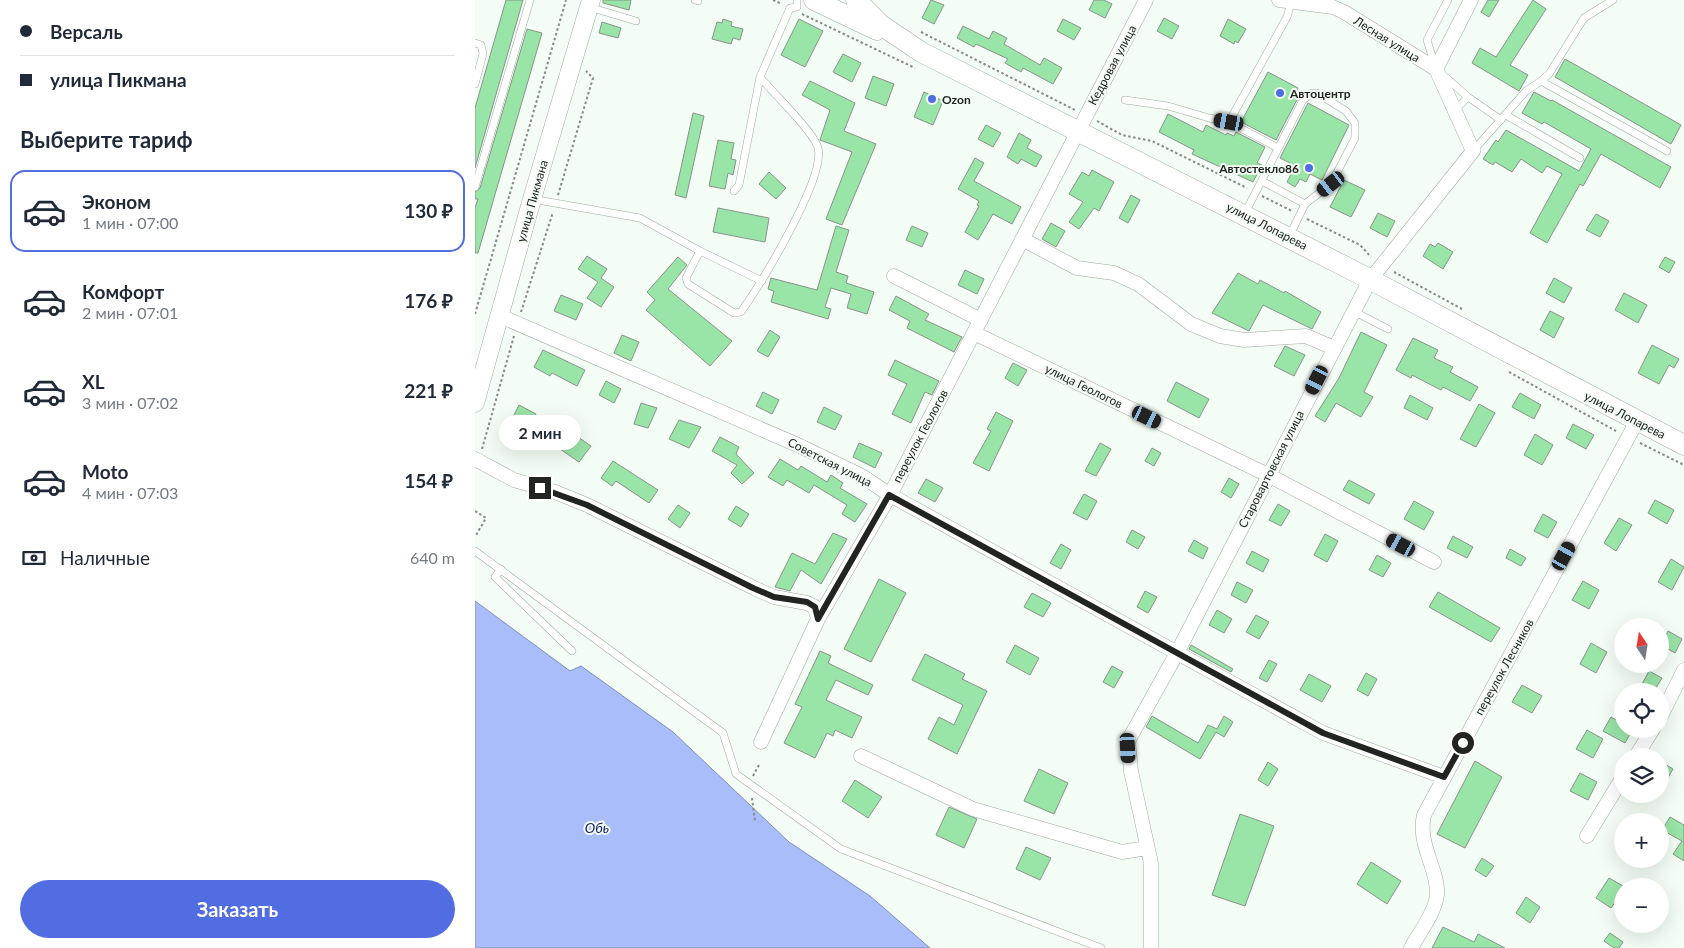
<!DOCTYPE html>
<html lang="ru">
<head>
<meta charset="utf-8">
<style>
	body { margin:0; font-family:Lato,sans-serif; background:#f2f2f3; color:#1f2937; height:100vh; display:flex; flex-direction:column; font-size:19px; white-space:nowrap }
	* { box-sizing:border-box; margin:0 }
	p { font-size:16px; color:#747a83 }
	.icon { flex:none; width:28px; height:28px; fill:none; stroke:currentColor; stroke-width:2; stroke-linecap:round; stroke-linejoin:round }
	.map { position:relative; flex:1; overflow:hidden }
	.side { display:flex; flex-direction:column; background:#fff; width:475px }
	.side>* { flex:none }
	.banner { display:grid; align-content:center; height:110px; padding:0 20px; background:#fff }
	.needle { width:32px; rotate:348deg }
	.fabs { position:absolute; left:1139px; top:618px; display:grid; gap:10px }
	.fabs a { display:grid; place-items:center; width:55px; height:55px; border-radius:50%; background:#fff; box-shadow:0 5px 20px #0002; font-size:25px }
	.end { position:absolute; width:22px; height:22px; margin:-11px; border:6px solid #212421; background:#fff; box-shadow:0 0 0 2px #fff }
	.from { border-radius:50% }
	.bubble { position:absolute; height:35px; border-radius:18px; background:#fff; box-shadow:0 5px 20px #0002; font-size:16px; font-weight:700; line-height:35px; text-align:center }
	.car { position:absolute; width:15px; height:30px; margin:-15px -8px; border-radius:6px; box-shadow:0 0 4px 1px #0007; background:linear-gradient(#222 24%,#8ab4d8 0 40%,#222 0 76%,#8ab4d8 0 86%,#222 0) }
	.banner b { display:flex; align-items:center; gap:18px; height:48px; font-size:19px }
	.banner b+b { border-top:1px solid #e0e1e3 }
	.banner i { width:12px; height:12px; background:#1f2937 }
	ul { padding:0; list-style:none }
	li { display:flex; align-items:center; gap:15px; height:82px; margin:0 10px 8px; padding:0 10px; border:2px solid transparent; border-radius:15px }
	li div { flex:1 }
	li b { display:block; font-size:19px }
	li em { font-style:normal; font-weight:700 }
	li.selected { border-color:#526ce1 }
	li>.icon { width:45px; height:45px; stroke-width:1.5 }
	h2 { padding:0 20px; font-size:22px; line-height:60px }
	.pay { display:flex; align-items:center; gap:12px; height:55px; padding:0 20px; font-size:19px }
	.pay p { margin-inline-start:auto }
	.primary-button { display:flex; gap:10px; margin-top:auto; padding:10px 20px }
	.primary-button a { flex:1; height:58px; border-radius:30px; background:#526ce1; color:#fff; font-size:20px; font-weight:700; line-height:58px; text-align:center }
	main { display:flex; flex:1; min-height:0 }
	.map>svg:first-child { display:block }
</style>
</head>
<body>
<main>
<section class="side">
<div class="banner">
<b><i class="from"></i>Версаль</b>
<b><i></i>улица Пикмана</b>
</div>
<h2>Выберите тариф</h2>
<ul>
<li class="selected"><svg class="icon" aria-label="car" viewBox="0 0 24 24"><path d="M5 17H2v-5l4-1 3-4h7l3 4 3 1v5h-3M9 17h6M6 11h13"/><circle cx="7" cy="17" r="2"/><circle cx="17" cy="17" r="2"/></svg><div><b>Эконом</b><p>1 мин · 07:00</p></div><em>130 ₽</em></li>
<li><svg class="icon" aria-label="car" viewBox="0 0 24 24"><path d="M5 17H2v-5l4-1 3-4h7l3 4 3 1v5h-3M9 17h6M6 11h13"/><circle cx="7" cy="17" r="2"/><circle cx="17" cy="17" r="2"/></svg><div><b>Комфорт</b><p>2 мин · 07:01</p></div><em>176 ₽</em></li>
<li><svg class="icon" aria-label="car" viewBox="0 0 24 24"><path d="M5 17H2v-5l4-1 3-4h7l3 4 3 1v5h-3M9 17h6M6 11h13"/><circle cx="7" cy="17" r="2"/><circle cx="17" cy="17" r="2"/></svg><div><b>XL</b><p>3 мин · 07:02</p></div><em>221 ₽</em></li>
<li><svg class="icon" aria-label="car" viewBox="0 0 24 24"><path d="M5 17H2v-5l4-1 3-4h7l3 4 3 1v5h-3M9 17h6M6 11h13"/><circle cx="7" cy="17" r="2"/><circle cx="17" cy="17" r="2"/></svg><div><b>Moto</b><p>4 мин · 07:03</p></div><em>154 ₽</em></li>
</ul>
<div class="pay"><svg class="icon" aria-label="cash" viewBox="0 0 24 24"><path d="M3 7h18v10H3z"/><circle cx="12" cy="12" r="2"/></svg>Наличные<p>640 m</p></div>
<div class="primary-button"><a>Заказать</a></div>
</section>
<div class="map">
<svg width="1209" height="948" viewBox="0 0 1209 948">
	<rect width="100%" height="100%" fill="#f4fdf5"/>
	<!-- water -->
	<path fill="#a9bdfb" stroke="#808fba" d="M0,601L95,671L106,666L198,732L314,842L395,896L455,948H0Z"/>
	<!-- building -->
	<path fill="#99e4a7" stroke="#8a938c" d="M31,0H48L0,168V108Z
		M128,0H156L154,10L128,3Z
		M456,0L469,5L459,24L447,18Z
		M619,0H629L637,4L630,18L614,10Z
		M1013,0H1024L1014,17L1006,12Z
		M1058,0L1071,9L1035,65L1053,75L1044,91L997,63L1005,48L1021,57Z
		M689,18L704,26L697,39L682,31Z
		M248,19L257,22L256,26L268,29L265,40L258,38L256,44L237,39L242,22L247,23Z
		M324,19L348,31L330,67L306,55Z
		M588,19L606,28L599,40L582,31Z
		M753,19L771,29L763,43L760,41L759,44L745,36Z
		M127,22L146,28L143,38L124,33Z
		M488,26L514,39L518,31L532,38L529,44L565,65L569,58L587,68L578,84L548,68L546,72L530,63L533,59L501,44L499,47L482,38Z
		M52,29L67,33L3,253H0V208L3,199H0V192L5,188Z
		M368,54L386,63L377,82L358,72Z
		M1090,59L1206,125L1196,144L1080,77Z
		M793,72L823,88L819,96L823,98L801,140L766,122Z
		M398,76L419,84L411,106L390,98Z
		M335,81L380,103L369,131L401,144L367,225L351,219L377,152L345,140L355,110L327,95Z
		M449,92L468,101L458,125L439,117Z
		M1059,92L1076,101L1077,100L1196,167L1185,188L1126,154L1108,186L1105,184L1072,243L1055,233L1087,174L1072,166L1067,173L1046,159L1037,172L1020,162L1018,165L1008,159L1021,140L1023,142L1031,130L1104,171L1116,149L1069,122L1067,124L1047,113Z
		M833,103L874,125L847,180L835,174L831,182L825,179L820,187L812,182L816,174L810,172L815,163L805,158Z
		M218,113L229,116L211,198L200,195Z
		M693,114L728,132L731,125L751,135L752,133L759,136L761,132L790,147L782,163L787,165L778,182L717,154L719,150L684,132Z
		M511,125L526,133L518,147L503,139Z
		M544,133L556,140L552,148L567,156L561,167L546,159L543,164L532,157Z
		M243,140L259,143L256,159L261,160L258,175L253,173L250,189L234,186Z
		M500,158L509,163L499,181L546,207L537,224L518,214L503,240L490,232L504,206L502,205L504,201L483,189Z
		M617,170L639,182L624,211L619,208L604,229L594,222L608,202L594,194L607,172L614,176Z
		M294,172L311,188L301,199L284,184Z
		M869,180L890,190L876,217L855,207Z
		M656,195L665,200L653,223L644,218Z
		M243,208L294,218L290,242L238,232Z
		M903,213L920,221L912,237L895,228Z
		M1121,214L1134,221L1125,237L1111,230Z
		M576,223L590,231L581,247L567,239Z
		M361,226L374,230L361,272L373,276L371,283L399,292L392,314L372,308L376,294L356,288L350,307L356,309L353,319L296,302L299,291L293,289L296,278L342,290Z
		M437,226L453,233L447,247L431,240Z
		M963,243L978,252L968,269L948,256L955,244L960,247Z
		M112,256L132,269L126,278L139,287L126,307L112,298L123,282L103,269Z
		M203,257L212,265L193,289L257,341L235,366L171,310L180,300L172,292Z
		M1190,257L1200,262L1194,273L1184,267Z
		M490,270L509,279L502,294L483,285Z
		M763,273L783,284L785,280L809,293L810,291L846,312L837,329L788,305L774,331L737,313Z
		M1079,278L1097,288L1089,303L1071,293Z
		M1149,293L1172,305L1163,323L1140,310Z
		M86,295L108,304L101,320L79,311Z
		M421,296L454,314L450,320L487,337L479,352L432,328L435,321L414,310Z
		M1075,311L1089,318L1079,338L1065,330Z
		M295,330L305,337L293,357L282,351Z
		M886,332L912,345L889,392L898,397L886,417L861,403L850,422L840,416L864,378Z
		M147,335L164,342L156,361L139,353Z
		M938,338L963,350L959,358L978,367L975,372L1003,387L995,401L968,387L966,390L937,375L936,378L921,370Z
		M1177,345L1204,359L1199,368L1194,365L1184,384L1163,373Z
		M810,346L830,355L819,376L799,366Z
		M68,350L110,370L102,386L77,373L75,376L59,367Z
		M420,360L464,381L457,395L450,392L436,423L417,414L432,384L413,375Z
		M538,363L552,370L543,386L530,378Z
		M131,381L146,389L139,403L124,395Z
		M701,382L734,399L724,418L692,401Z
		M288,392L304,400L297,414L281,406Z
		M1045,393L1066,405L1059,419L1037,407Z
		M935,395L958,408L952,420L929,408Z
		M166,403L182,408L173,428L159,424Z
		M1004,404L1020,413L1001,447L985,439Z
		M44,405L61,414L51,434L34,425Z
		M349,407L367,416L360,430L342,422Z
		M521,412L538,421L514,471L498,463L516,431L512,429Z
		M204,420L226,427L214,448L194,439Z
		M1098,424L1119,435L1111,449L1091,438Z
		M93,430L116,446L104,462L82,447Z
		M1060,434L1078,445L1067,465L1049,455Z
		M245,437L264,447L261,454L279,473L267,484L256,473L262,465L237,451Z
		M384,443L407,453L400,468L378,457Z
		M625,443L636,449L621,476L610,471Z
		M677,448L686,453L679,466L670,461Z
		M305,459L323,470L326,466L352,482L356,475L368,483L365,488L392,504L380,522L367,514L372,505L339,485L334,493L312,480L308,486L293,477Z
		M138,461L183,490L174,503L141,481L137,486L126,478Z
		M754,478L764,484L756,498L746,492Z
		M451,479L468,488L460,502L443,493Z
		M874,480L900,494L894,504L868,490Z
		M609,494L622,501L612,520L598,513Z
		M1180,500L1199,510L1192,524L1173,513Z
		M939,501L959,512L949,530L929,519Z
		M803,504L815,511L806,526L794,520Z
		M203,505L215,513L205,528L193,519Z
		M261,506L274,514L266,527L253,519Z
		M1068,514L1082,522L1073,538L1059,531Z
		M1144,518L1157,525L1141,551L1129,543Z
		M657,530L670,537L663,549L651,542Z
		M358,533L372,539L346,584L326,570L315,591L300,587L317,553L340,564Z
		M850,534L863,541L852,562L839,555Z
		M978,536L998,547L992,558L972,548Z
		M719,540L733,548L728,559L713,551Z
		M586,544L596,550L586,569L575,563Z
		M1035,549L1051,558L1046,566L1031,558Z
		M777,551L794,560L788,572L771,563Z
		M902,555L916,563L908,577L894,570Z
		M1196,559L1209,567L1197,590L1183,582Z
		M404,579L431,593L396,662L369,649Z
		M1108,581L1124,590L1114,609L1097,600Z
		M762,582L778,590L771,603L756,595Z
		M670,591L682,597L673,613L662,607Z
		M963,592L1025,628L1016,642L954,607Z
		M557,593L576,603L568,617L549,607Z
		M742,610L757,619L749,633L734,625Z
		M781,615L794,622L784,639L771,632Z
		M1193,631L1207,639L1200,653L1186,645Z
		M1116,643L1132,652L1121,673L1105,664Z
		M540,645L564,658L555,675L531,662Z
		M716,645L758,669L756,672L714,649Z
		M345,651L356,656L353,663L398,685L393,695L361,680L351,700L387,717L377,738L360,730L358,736L352,733L340,758L309,743L327,707L320,704Z
		M450,654L490,674L487,679L512,691L482,754L453,739L464,717L479,725L488,705L437,680Z
		M794,660L802,664L792,682L784,678Z
		M637,666L648,672L639,688L628,682Z
		M1174,671L1187,678L1179,691L1166,686Z
		M891,673L902,679L893,696L882,690Z
		M834,674L856,686L847,702L825,690Z
		M1047,685L1067,696L1057,713L1037,702Z
		M677,716L723,743L733,725L742,729L749,716L758,722L749,737L741,732L725,759L671,727Z
		M1136,717L1148,724V729H1158L1150,743L1128,731Z
		M1112,730L1128,739L1118,758L1101,749Z
		M1000,761L1027,777L990,848L962,834Z
		M1185,761L1198,769L1185,792Z
		M793,762L803,769L793,786L783,780Z
		M564,769L593,783L579,814L549,801Z
		M1105,773L1122,782L1113,800L1095,791Z
		M380,780L407,797L393,818L367,801Z
		M474,807L502,819L489,848L461,835Z
		M765,814L799,826L770,906L737,895Z
		M1195,817L1209,825V861L1198,854L1207,841L1187,830Z
		M551,847L576,858L565,880L541,869Z
		M1007,858L1019,866L1011,877L1000,870Z
		M896,862L926,881L912,904L882,884Z
		M1134,878L1148,886V891L1136,908L1121,898Z
		M1051,897L1065,907L1055,923L1041,913Z
		M968,927L999,942L1003,934L1030,948H957Z
		M1135,933L1148,942L1144,948H1139L1129,941Z"/>
	<g fill="none" stroke-linecap="round" stroke-linejoin="round">
		<!-- service casing -->
		<g stroke="#a0a9a1" stroke-width="8">
			<path id="service" d="M220,0L223,1
				M114,7L161,21
				M0,43L6,45L8,54L0,84
				M960,66L952,40L973,0
				M968,75L993,97
				M1066,81L1074,74L1109,18L1138,0
				M650,100L693,106L734,118L754,122L803,148
				M980,110L993,97L1026,120
				M1031,115L1105,158
				M754,122L812,17L816,3
				M998,151L1051,91L1066,81L1192,151
				M787,181L830,204
				M0,187L55,0
				M259,191L264,185L285,77L315,8L322,7V0
				M57,199L165,218L225,251L287,281
				M769,215L828,100L837,93H842L871,111L880,123V138L856,184L830,204L814,237
				M225,251L211,278L213,284L259,313L266,312C285,285 351,178 343,148C340,133 297,92 285,77
				M878,311L913,329
				M0,551L248,733L261,774L366,849L626,948
				M26,569L20,577L97,651"/>
		</g>
		<!-- minor casing -->
		<g stroke="#a0a9a1" stroke-width="15">
			<path id="minor" d="M804,0L858,7L869,12L961,69
				M961,69L996,0
				M547,239L602,268L639,273L663,284L716,324L745,336L769,340L831,336L859,348
				M419,276L506,320
				M25,316L325,446L387,476L415,495L848,733L969,777
				M499,333L793,475L959,562
				M0,459L39,480L80,492L112,505L279,588L299,597L332,603L340,607L343,619
				M1185,718L1209,670
				M286,742L343,619L415,495L671,0
				M386,756L498,809L647,852L672,848
				M1161,756L1178,729
				M1112,836L1148,777
				M676,948V863L656,771L653,741L702,653L895,280L998,151L961,69
				M936,948C944,933 960,913 962,895C964,870 942,845 949,815L1162,421"/>
		</g>
		<!-- tertiary casing -->
		<g stroke="#a0a9a1" stroke-width="19">
			<path id="tertiary" d="M0,403L57,199L116,0"/>
		</g>
		<!-- secondary casing -->
		<g stroke="#a0a9a1" stroke-width="21">
			<path id="secondary" d="M339,0L402,30
				M381,0L406,25L446,52L875,269L1209,445"/>
		</g>
		<!-- path -->
		<path stroke="#848a85" stroke-width="2" stroke-dasharray="2.5 2.5" stroke-linecap="butt" d="M298,0L307,4
			M327,14L440,68
			M446,32L600,110
			M622,121L647,135L677,141L772,188
			M83,195L118,78L111,71
			M787,196L817,211
			M832,219L885,245L896,257
			M919,272L987,309
			M46,312L78,212
			M0,314L91,0
			M1034,372L1141,431
			M1165,443L1209,465
			M7,449L39,336
			M0,511L11,518L0,537
			M278,776L285,763
			M277,798L280,821"/>
		<!-- service -->
		<use href="#service" stroke="#fff" stroke-width="7"/>
		<!-- minor -->
		<use href="#minor" stroke="#fff" stroke-width="14"/>
		<!-- tertiary -->
		<use href="#tertiary" stroke="#fff" stroke-width="18"/>
		<!-- secondary -->
		<use href="#secondary" stroke="#fff" stroke-width="20"/>
	</g>
	<g fill="none" stroke-linecap="round" stroke-linejoin="round">
		<!-- route -->
		<path stroke="#212421" stroke-width="6" d="M65,488L112,505L278,588L299,597L332,602L340,607L343,619L414,495L848,733L969,777L988,743"/>
	</g>
	<!-- markers -->
	<g fill="#526ce1" stroke="#f4fdf5" stroke-width="2">
		<circle cx="805" cy="93" r="5"/>
		<circle cx="457" cy="99" r="5"/>
		<circle cx="834" cy="168" r="5"/>
	</g>
	<g text-anchor="middle" dominant-baseline="central" stroke-width="4" stroke-linejoin="round" paint-order="stroke">
		<!-- street labels -->
		<g font-size="12" fill="#212421" stroke="#f4fdf5">
			<text transform="translate(912 39) rotate(32)">Лесная улица</text>
			<text transform="translate(637 65) rotate(-62)">Кедровая улица</text>
			<text transform="translate(57 201) rotate(-74)">улица Пикмана</text>
			<text transform="translate(792 226) rotate(27)">улица Лопарева</text>
			<text transform="translate(609 386) rotate(26)">улица Геологов</text>
			<text transform="translate(1150 415) rotate(27)">улица Лопарева</text>
			<text transform="translate(445 436) rotate(-62)">переулок Геологов</text>
			<text transform="translate(355 462) rotate(27)">Советская улица</text>
			<text transform="translate(796 469) rotate(-63)">Старовартовская улица</text>
			<text transform="translate(1029 667) rotate(-61)">переулок Лесников</text>
		</g>
		<!-- poi labels -->
		<g font-size="12" font-weight="bold" fill="#212421" stroke="#f4fdf5" text-anchor="start">
			<text x="815" y="93">Автоцентр</text>
			<text x="467" y="99">Ozon</text>
			<text x="824" y="168" text-anchor="end">Автостекло86</text>
		</g>
		<!-- water labels -->
		<g font-size="14" font-style="italic" fill="#172075" stroke="#f4fdf5">
			<text x="122" y="827">Обь</text>
		</g>
	</g>
</svg>
<div class="fabs">
<a><svg class="needle" viewBox="-14 -14 28 28"><path d="M0-13l5 13h-10z" fill="#e53935"/><path d="M0 13l5-13h-10z" fill="#747a83"/></svg></a>
<a><svg class="icon" aria-label="locate" viewBox="0 0 24 24"><circle cx="12" cy="12" r="6"/><path d="M12 2v4M12 18v4M2 12h4M18 12h4"/></svg></a>
<a><svg class="icon" aria-label="layers" viewBox="0 0 24 24"><path d="M12 4l9 5-9 5-9-5zM3 14l9 5 9-5"/></svg></a>
<a>+</a>
<a>−</a>
</div>
<i class="end from" style="left:988px;top:743px"></i>
<i class="end" style="left:65px;top:488px"></i>
<div class="bubble" style="left:24px;top:415px;width:82px">2 мин</div>
<i class="car" style="left:754px;top:122px;rotate:280deg"></i>
<i class="car" style="left:856px;top:184px;rotate:232deg"></i>
<i class="car" style="left:842px;top:380px;rotate:207deg"></i>
<i class="car" style="left:672px;top:417px;rotate:116deg"></i>
<i class="car" style="left:926px;top:545px;rotate:298deg"></i>
<i class="car" style="left:1089px;top:556px;rotate:29deg"></i>
<i class="car" style="left:653px;top:748px;rotate:177deg"></i>
</div>
</main>
</body>
</html>
